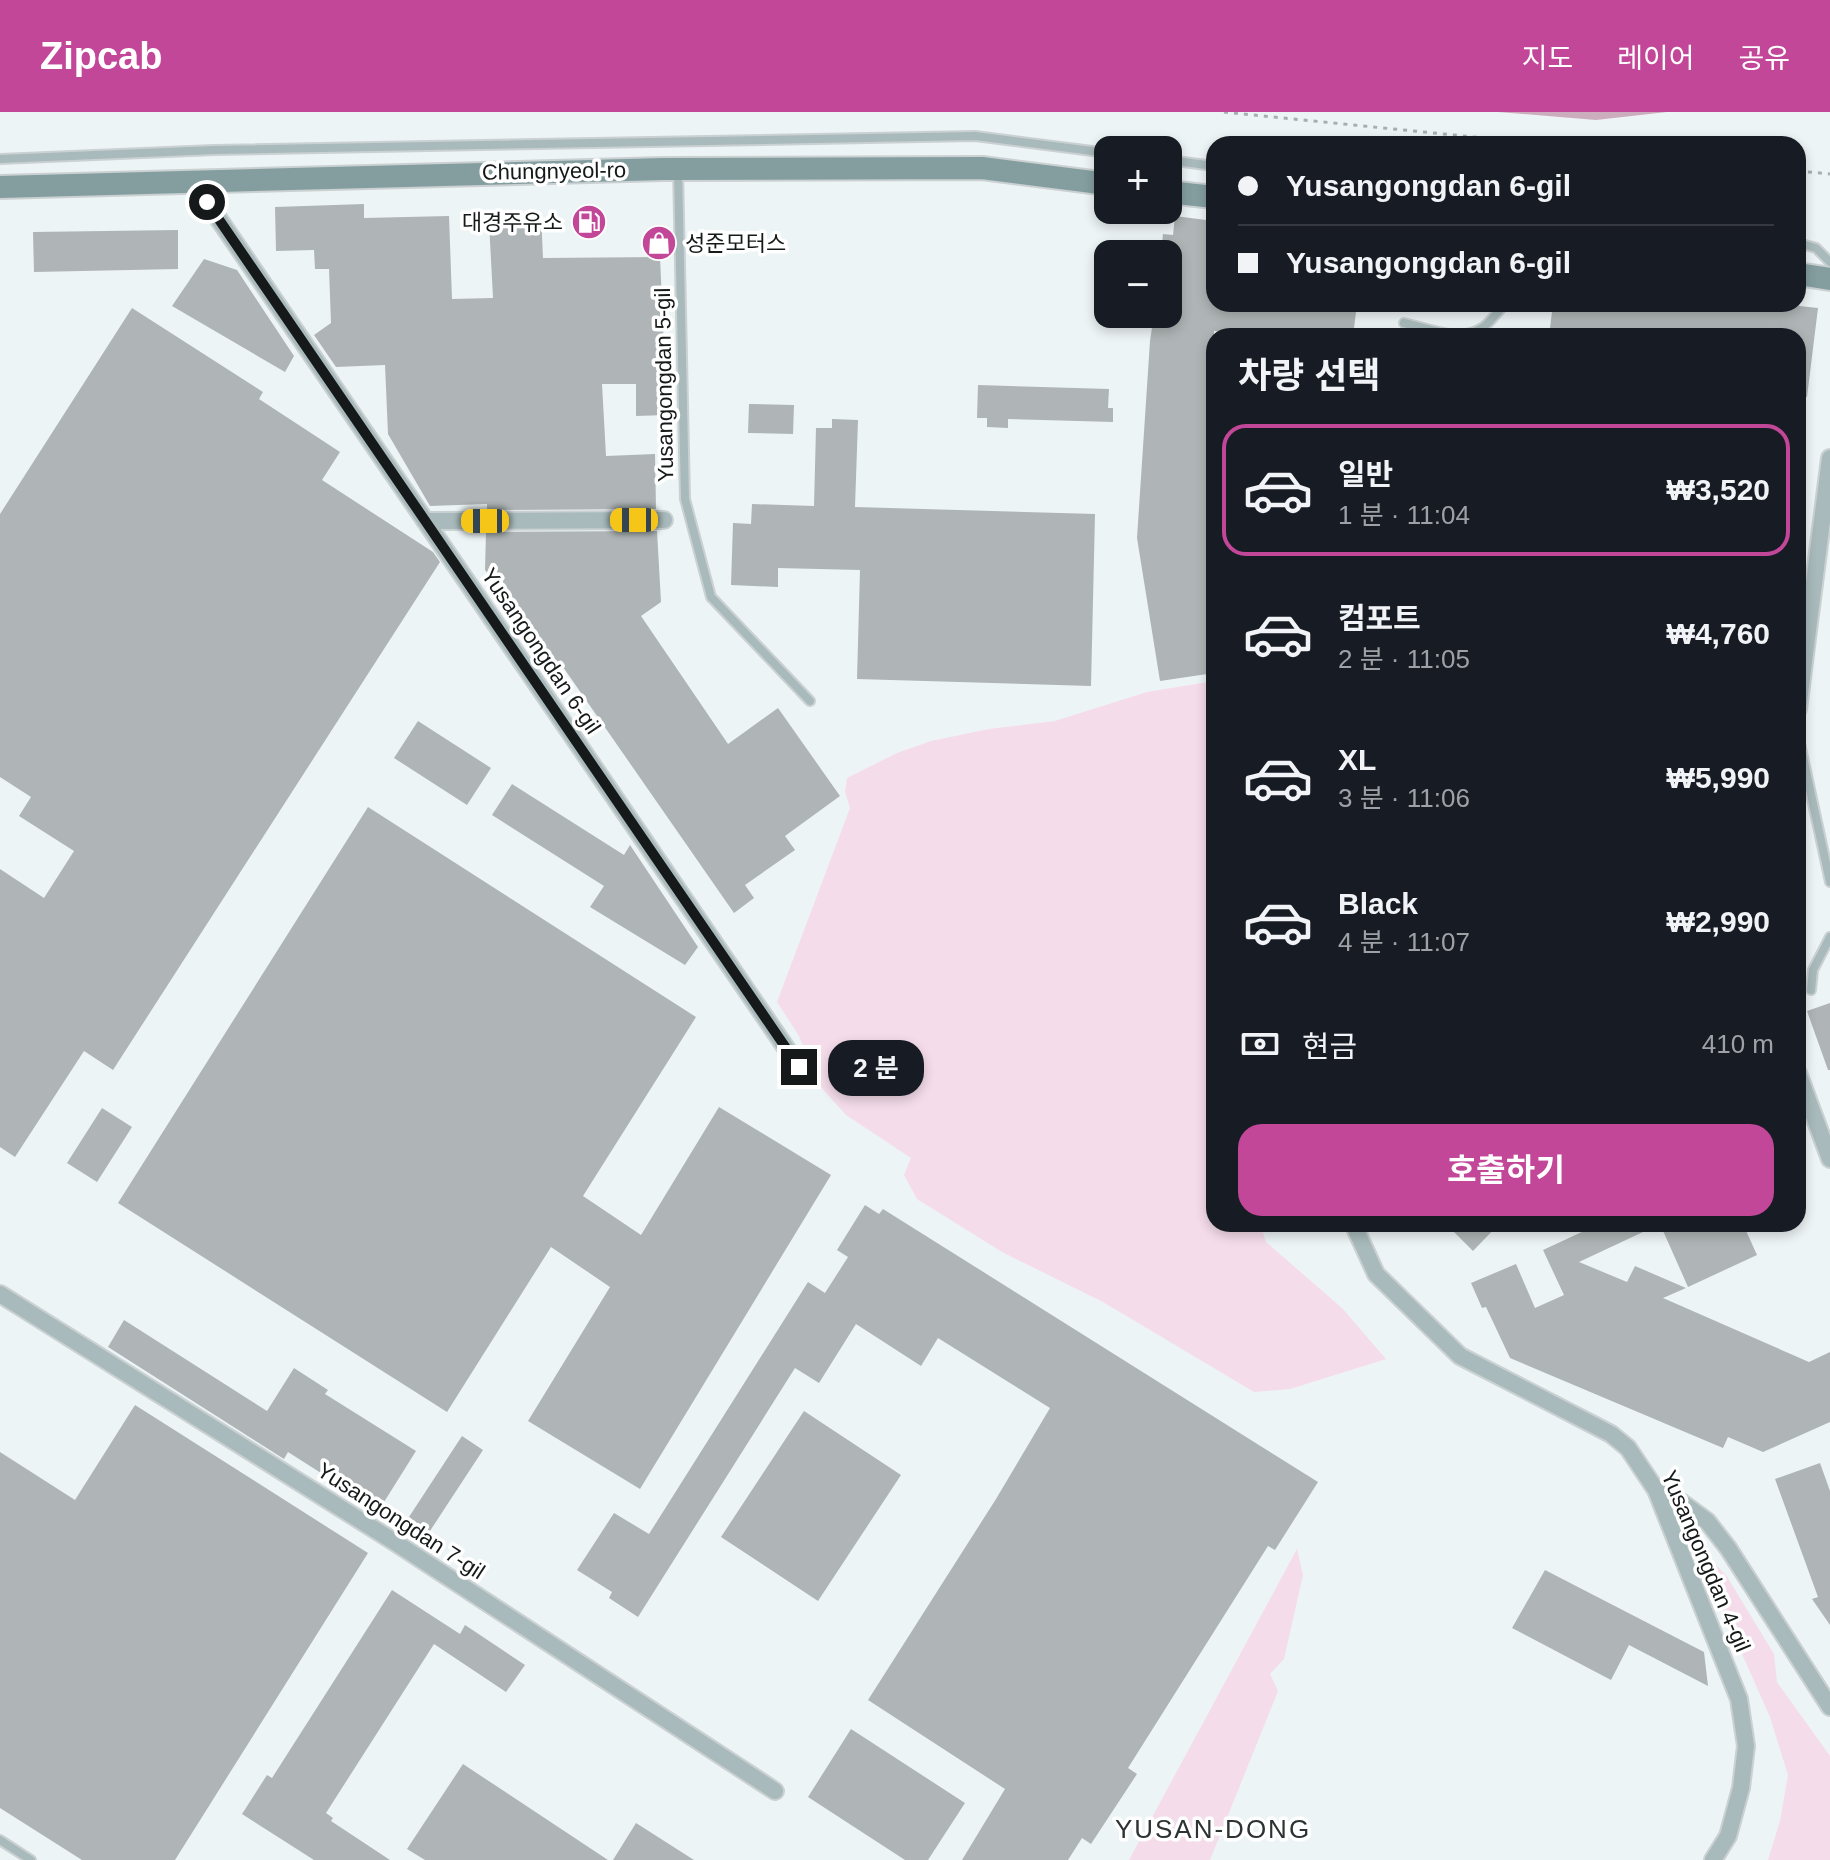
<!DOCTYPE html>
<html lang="ko">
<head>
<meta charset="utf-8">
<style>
	body { margin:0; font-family:Arial,"Noto Sans KR",sans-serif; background:#20242c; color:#f1f3f6; height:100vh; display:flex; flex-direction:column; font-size:30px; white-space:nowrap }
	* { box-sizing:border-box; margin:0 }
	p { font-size:26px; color:#9ea1a6 }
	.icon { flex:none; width:44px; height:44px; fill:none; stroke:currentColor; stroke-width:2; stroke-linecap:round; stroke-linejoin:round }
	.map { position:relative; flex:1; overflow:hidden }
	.panel { position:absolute; left:1206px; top:216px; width:600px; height:904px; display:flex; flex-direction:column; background:#171b24; border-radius:24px; box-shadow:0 4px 12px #0003 }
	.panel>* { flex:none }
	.top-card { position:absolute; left:1206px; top:24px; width:600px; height:176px; border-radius:24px; box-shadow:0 4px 12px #0003; display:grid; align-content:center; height:176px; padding:0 32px; background:#171b24 }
	.fabs { position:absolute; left:1094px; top:24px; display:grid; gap:16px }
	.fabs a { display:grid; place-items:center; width:88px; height:88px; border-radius:16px; background:#171b24; box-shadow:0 4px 12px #0003; font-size:40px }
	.end { position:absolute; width:36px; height:36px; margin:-18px; border:10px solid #161919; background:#fff; box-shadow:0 0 0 4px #fff }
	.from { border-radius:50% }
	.bubble { position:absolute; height:56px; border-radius:24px; background:#171b24; box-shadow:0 4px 12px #0003; font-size:26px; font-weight:700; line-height:56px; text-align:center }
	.car { position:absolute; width:24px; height:48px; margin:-24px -12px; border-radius:10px; box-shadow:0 0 6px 2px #0007; background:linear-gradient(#f5c518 24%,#345 0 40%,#f5c518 0 76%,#345 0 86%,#f5c518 0) }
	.top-card b { display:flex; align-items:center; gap:28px; height:76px; font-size:30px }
	.top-card b+b { border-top:2px solid #363941 }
	.top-card i { width:20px; height:20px; background:#f1f3f6 }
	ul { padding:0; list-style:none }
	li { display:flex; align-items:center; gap:24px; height:132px; margin:0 16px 12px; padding:0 16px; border:4px solid transparent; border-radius:24px }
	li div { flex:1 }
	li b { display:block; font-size:30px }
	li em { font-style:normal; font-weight:700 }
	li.active { border-color:#c24798 }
	li>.icon { width:72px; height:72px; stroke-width:1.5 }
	h2 { padding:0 32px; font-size:36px; line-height:96px }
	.pay { display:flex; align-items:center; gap:20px; height:88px; padding:0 32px; font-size:30px }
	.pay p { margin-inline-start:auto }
	.action { display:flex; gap:16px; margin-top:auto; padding:16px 32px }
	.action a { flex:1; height:92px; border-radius:24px; background:#c24798; color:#fff; font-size:32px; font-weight:700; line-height:92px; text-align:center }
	header { display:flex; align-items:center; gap:48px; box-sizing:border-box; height:112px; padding:0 40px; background:#c24798; color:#fff }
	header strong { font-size:38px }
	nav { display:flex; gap:44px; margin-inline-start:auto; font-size:28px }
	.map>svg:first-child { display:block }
</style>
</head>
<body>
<header>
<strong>Zipcab</strong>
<nav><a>지도</a><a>레이어</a><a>공유</a></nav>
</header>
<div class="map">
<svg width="1830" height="1748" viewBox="0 0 1830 1748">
	<rect width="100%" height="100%" fill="#edf4f5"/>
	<!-- green -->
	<path fill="#f5dcea" d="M1214,569V1112H1260L1266,1130L1342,1196L1386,1247L1290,1277L1254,1280L1103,1190L1002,1140L917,1087L904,1063L911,1046L846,1003L819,973L799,924L777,890L850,696L845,680L847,666L897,641L931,629L989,617L1055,609L1147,580Z
		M1297,1437L1303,1463L1284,1547L1270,1562L1278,1579L1210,1748H1129Z
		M1704,1441L1726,1463L1774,1542L1777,1570L1830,1644V1748H1768L1780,1709L1788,1663L1770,1605L1711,1472Z"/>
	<!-- water -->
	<path fill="#ccadbe" d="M1498,0H1667L1596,8Z"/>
	<!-- building -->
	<path fill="#afb5b6" d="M364,92V106L449,104L452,187L493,186L489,110L518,109L517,102L541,101L543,146L660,145L667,303L636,304V272H602L606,344L655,342L656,397L487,398V392L430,394L388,322L385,253L336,255L314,223L331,211L329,157H315L314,138L276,139L275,95Z
		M1175,104L1214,109V192H1357L1353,224H1260L1214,219V561L1160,569L1137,426L1150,229L1154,202H1168V142H1161L1163,122L1173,123Z
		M178,118V157L34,160L33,120Z
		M204,147L237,158L294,244L285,260L172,194Z
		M1553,192H1781L1818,196L1807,285H1798V224H1549Z
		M132,196L263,280L259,287L340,340L322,368L433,440L440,450L113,958L84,939L15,1045L0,1035V757L44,786L74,739L19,704L31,685L0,665V402Z
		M978,273L1109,277L1108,296H1113V310L1008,307V316L987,315V306H977Z
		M749,292L794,293L793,322L748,321Z
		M832,307L858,308L855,395L1095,402L1091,574L857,567L860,458L778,456V475L731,473L733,411L751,412L752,392L814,394L816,316H832Z
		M657,419L661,490L641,504L728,632L778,596L840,684L785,724L795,738L745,773L754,786L734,801L563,555L561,556L485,458L486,420Z
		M418,609L491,656L467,693L394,646Z
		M512,672L624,743L630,733L698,835L685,853L590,795L604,774L492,703Z
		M368,695L696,905L583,1084L641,1123L719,995L831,1063L640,1377L528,1309L610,1175L551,1135L447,1300L118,1091Z
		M1830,891V958H1828L1807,899Z
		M102,996L132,1015L97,1070L67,1051Z
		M865,1093L879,1102L883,1097L1318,1370L1275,1438L1268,1434L1128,1656L1137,1662L1091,1732L1082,1726L1068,1748H962L1005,1677L868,1588L996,1387L1050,1296L938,1226L921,1254L856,1212L819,1271L795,1256L638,1505L609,1486L612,1480L577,1458L614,1401L649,1422L808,1170L825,1181L848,1145L837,1138Z
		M1446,1112H1499L1473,1139Z
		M1599,1112H1743L1757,1143L1688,1175L1660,1112L1579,1150L1627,1170L1635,1154L1686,1176L1663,1186L1809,1250L1830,1240V1310L1763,1340L1728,1325L1723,1336L1510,1246L1486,1195L1482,1196L1471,1171L1516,1152L1535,1196L1564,1183L1543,1138Z
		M124,1208L267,1299L294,1256L328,1278L325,1282L416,1339L379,1398L288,1340L284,1347L108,1235Z
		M135,1293L368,1441L175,1748H82L0,1696V1340L75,1388Z
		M804,1299L901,1363L818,1489L721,1425Z
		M462,1324L483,1338L426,1425L405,1411Z
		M1820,1351L1830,1379V1513L1812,1487L1818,1485L1775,1367Z
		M1545,1458L1704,1540L1708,1574L1629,1533L1611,1568L1512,1516Z
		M392,1478L460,1522L465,1513L525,1553L506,1580L434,1532L326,1701L333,1706L331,1709L390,1748H314L242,1702L267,1663L272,1666Z
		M851,1617L965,1691L928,1748H905L808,1685Z
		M463,1652L608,1748H425L407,1737Z
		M636,1711L694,1748H613Z"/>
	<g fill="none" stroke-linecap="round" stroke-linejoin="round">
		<!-- service casing -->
		<g stroke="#cbd1d2" stroke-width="12">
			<path id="service" d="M0,47L214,38L975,24L1108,41
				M1168,48L1214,54
				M678,58L685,387L711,485L810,589
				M1798,131L1816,136L1830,150
				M1404,211C1428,216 1459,231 1482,216C1490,211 1498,199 1505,192
				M1798,622L1830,770
				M1811,878L1813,858L1830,825
				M0,1728L31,1748"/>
		</g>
		<!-- minor casing -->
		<g stroke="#cbd1d2" stroke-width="20">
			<path id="minor" d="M192,68L799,955
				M425,409L664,408
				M1798,597L1830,346
				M1798,961L1830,1047
				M1356,1112V1118L1376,1162L1460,1244L1611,1322L1628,1336L1656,1378L1739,1587L1746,1634L1741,1676L1728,1724L1713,1748
				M0,1182L393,1429L775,1679
				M1656,1378L1681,1390L1707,1409L1728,1436L1830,1595"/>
		</g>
		<!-- secondary casing -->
		<g stroke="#cbd1d2" stroke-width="26">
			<path id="secondary" d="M0,75L663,57L982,56L1108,72
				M1168,80L1214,85
				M1798,162L1830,167"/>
		</g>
		<!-- path -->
		<path stroke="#a8aeae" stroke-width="3" stroke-dasharray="4 6" stroke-linecap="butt" d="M1224,0L1543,32
			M1798,59L1830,62"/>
		<!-- service -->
		<use href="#service" stroke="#a8babb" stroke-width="8"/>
		<!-- minor -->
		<use href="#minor" stroke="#a8babb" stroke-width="16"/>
		<!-- secondary -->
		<use href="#secondary" stroke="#849ea0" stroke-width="22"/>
	</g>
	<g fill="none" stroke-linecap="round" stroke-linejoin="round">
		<!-- route -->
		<path stroke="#161919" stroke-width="10" d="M207,90L799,955"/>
	</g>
	<!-- icons -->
	<defs>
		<g id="fuel-disc" transform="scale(1.8)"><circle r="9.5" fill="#c24798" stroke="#fff"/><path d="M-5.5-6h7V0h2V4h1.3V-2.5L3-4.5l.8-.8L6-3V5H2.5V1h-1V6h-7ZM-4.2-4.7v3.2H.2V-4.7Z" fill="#fff"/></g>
		<g id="shop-disc" transform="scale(1.8)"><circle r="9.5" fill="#c24798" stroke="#fff"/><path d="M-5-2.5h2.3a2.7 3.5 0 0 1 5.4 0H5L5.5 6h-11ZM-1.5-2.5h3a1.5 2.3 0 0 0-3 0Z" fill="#fff"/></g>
	</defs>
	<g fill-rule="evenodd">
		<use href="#fuel-disc" x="589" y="110"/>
		<use href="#shop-disc" x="659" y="131"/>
	</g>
	<g text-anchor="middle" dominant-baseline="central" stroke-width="7" stroke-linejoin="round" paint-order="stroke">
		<!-- street labels -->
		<g font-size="22" fill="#161919" stroke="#fff">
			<text transform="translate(554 59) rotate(-1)">Chungnyeol-ro</text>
			<text transform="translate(664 273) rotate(-91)">Yusangongdan 5-gil</text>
			<text transform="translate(541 539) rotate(56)">Yusangongdan 6-gil</text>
			<text transform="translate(401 1409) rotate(33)">Yusangongdan 7-gil</text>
			<text transform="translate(1706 1449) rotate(67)">Yusangongdan 4-gil</text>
		</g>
		<!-- poi labels -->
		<g font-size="22" fill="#161919" stroke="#fff" text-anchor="end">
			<text x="563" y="110">대경주유소</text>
			<text x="685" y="131" text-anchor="start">성준모터스</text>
		</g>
		<!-- quarter labels -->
		<g font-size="26" letter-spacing="2" fill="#2d3233" stroke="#fff">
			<text x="1213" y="1717">YUSAN-DONG</text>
		</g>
	</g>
</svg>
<div class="fabs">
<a>+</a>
<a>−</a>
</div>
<i class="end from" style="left:207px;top:90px"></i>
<i class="end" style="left:799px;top:955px"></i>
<div class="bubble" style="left:828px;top:928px;width:96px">2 분</div>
<i class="car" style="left:634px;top:408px;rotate:270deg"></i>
<i class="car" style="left:485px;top:409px;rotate:270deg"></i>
<div class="top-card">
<b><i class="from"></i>Yusangongdan 6-gil</b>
<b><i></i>Yusangongdan 6-gil</b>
</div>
<section class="panel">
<h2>차량 선택</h2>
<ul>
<li class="active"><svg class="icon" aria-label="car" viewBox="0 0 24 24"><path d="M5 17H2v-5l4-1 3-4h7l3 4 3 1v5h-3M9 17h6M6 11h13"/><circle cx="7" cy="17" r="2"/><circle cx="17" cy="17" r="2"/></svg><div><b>일반</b><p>1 분 · 11:04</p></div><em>₩3,520</em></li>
<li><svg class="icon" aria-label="car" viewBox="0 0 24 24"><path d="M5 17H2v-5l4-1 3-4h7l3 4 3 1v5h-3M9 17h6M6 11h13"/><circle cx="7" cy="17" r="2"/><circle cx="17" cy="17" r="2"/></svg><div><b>컴포트</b><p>2 분 · 11:05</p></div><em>₩4,760</em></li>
<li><svg class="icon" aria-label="car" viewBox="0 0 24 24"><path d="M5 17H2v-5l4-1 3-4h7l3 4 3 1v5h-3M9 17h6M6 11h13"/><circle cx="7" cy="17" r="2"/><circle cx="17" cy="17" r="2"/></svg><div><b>XL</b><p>3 분 · 11:06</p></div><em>₩5,990</em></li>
<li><svg class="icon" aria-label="car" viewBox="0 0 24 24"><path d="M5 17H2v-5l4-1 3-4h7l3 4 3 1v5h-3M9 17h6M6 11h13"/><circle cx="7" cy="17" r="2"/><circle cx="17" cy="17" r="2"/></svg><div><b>Black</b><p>4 분 · 11:07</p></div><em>₩2,990</em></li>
</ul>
<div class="pay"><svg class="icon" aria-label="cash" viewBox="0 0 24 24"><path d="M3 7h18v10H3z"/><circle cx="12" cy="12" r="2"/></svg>현금<p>410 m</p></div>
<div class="action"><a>호출하기</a></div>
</section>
</div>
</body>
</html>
